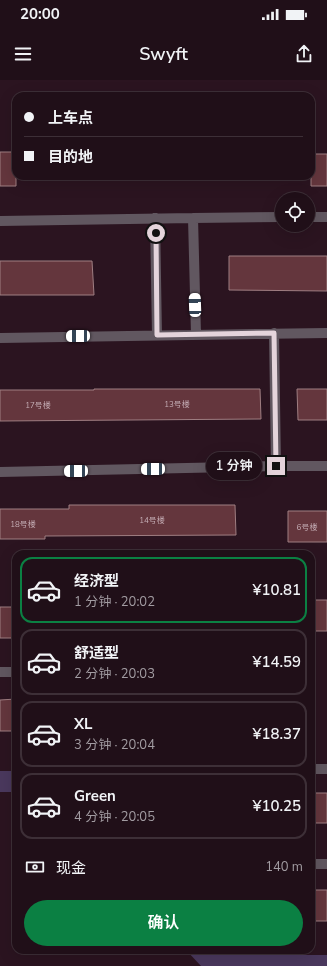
<!DOCTYPE html>
<html lang="zh">
<head>
<meta charset="utf-8">
<style>
	body { margin:0; font-family:"Nunito Sans","Noto Sans SC",sans-serif; background:#2d1d25; color:#f1f3f6; height:100vh; display:flex; flex-direction:column; font-size:15px; white-space:nowrap }
	* { box-sizing:border-box; margin:0 }
	p { font-size:13px; color:#a29ca2 }
	.icon { flex:none; width:22px; height:22px; fill:none; stroke:currentColor; stroke-width:2; stroke-linecap:round; stroke-linejoin:round }
	.map { position:relative; flex:1; overflow:hidden }
	.sheet { position:absolute; left:12px; top:470px; width:303px; height:404px; display:flex; flex-direction:column; background:#200f18; border-radius:12px; box-shadow:0 4px 16px #0002,0 0 0 1px #3d2f37 }
	.sheet>* { flex:none }
	.guide { position:absolute; left:12px; top:12px; width:303px; height:88px; border-radius:12px; box-shadow:0 4px 16px #0002,0 0 0 1px #3d2f37; display:grid; align-content:center; height:88px; padding:0 12px; background:#200f18 }
	.fabs { position:absolute; left:275px; top:112px; display:grid; gap:8px }
	.fabs a { display:grid; place-items:center; width:40px; height:40px; border-radius:50%; background:#200f18; box-shadow:0 4px 16px #0002,0 0 0 1px #3d2f37; font-size:20px }
	.end { position:absolute; width:18px; height:18px; margin:-9px; border:5px solid #e4d4db; background:#111; box-shadow:0 0 0 2px #111 }
	.from { border-radius:50% }
	.bubble { position:absolute; height:28px; border-radius:14px; background:#200f18; box-shadow:0 4px 16px #0002,0 0 0 1px #3d2f37; font-size:13px; font-weight:600; line-height:28px; text-align:center }
	.car { position:absolute; width:12px; height:24px; margin:-12px -6px; border-radius:5px; box-shadow:0 0 3px 1px #0007; background:linear-gradient(#fff 24%,#345 0 40%,#fff 0 76%,#345 0 86%,#fff 0) }
	.guide b { display:flex; align-items:center; gap:14px; height:38px; font-size:15px }
	.guide b+b { border-top:1px solid #3d2f37 }
	.guide i { width:10px; height:10px; background:#f1f3f6 }
	ul { padding:7px 0 0; list-style:none }
	li { display:flex; align-items:center; gap:12px; height:66px; margin:0 8px 6px; padding:0 4px; border:2px solid #3d2f37; border-radius:12px }
	li div { flex:1 }
	li b { display:block; font-size:15px }
	li em { font-style:normal; font-weight:600 }
	li.selected { border-color:#0b8043 }
	li>.icon { width:36px; height:36px; stroke-width:1.5 }
	.pay { display:flex; align-items:center; gap:10px; height:44px; padding:0 12px; font-size:15px }
	.pay p { margin-inline-start:auto }
	.button { display:flex; gap:8px; margin-top:auto; padding:8px 12px }
	.button a { flex:1; height:46px; border-radius:24px; background:#0b8043; color:#fff; font-size:16px; font-weight:600; line-height:46px; text-align:center }
	.status { display:flex; justify-content:space-between; align-items:center; height:28px; padding:0 20px; background:#200f18; direction:ltr }
	.status svg { height:11px; fill:currentColor }
	header { display:flex; justify-content:space-between; align-items:center; height:52px; padding:0 12px; background:#200f18; font-size:18px; font-weight:600 }
	.map>svg:first-child { display:block }
</style>
</head>
<body>
<div class="status"><b>20:00</b><svg viewBox="0 0 49 12"><path d="M0 12V9h3v3zM5 12V6h3v6zM10 12V3h3v9zM15 12V0h3v12zM26 1h20v11H26zM47 4h2v5h-2z"/></svg></div>
<header><svg class="icon" aria-label="menu" viewBox="0 0 24 24"><path d="M4 6h16M4 12h16M4 18h16"/></svg>Swyft<svg class="icon" aria-label="share" viewBox="0 0 24 24"><path d="M12 15V3M7 8l5-5 5 5M5 13v7h14v-7"/></svg></header>
<div class="map">
<svg width="327" height="886" viewBox="0 0 327 886">
	<rect width="100%" height="100%" fill="#2b1420"/>
	<!-- water -->
	<path fill="#4a385d" d="M0,691H16V712H0Z
		M186,870H228L240,875H327V886H201Z"/>
	<!-- building -->
	<path fill="#64363d" stroke="#9f7e82" d="M0,72H16V106H0Z
		M311,74H327V106H311Z
		M229,176H327V211L229,210Z
		M0,181H92L94,215H0Z
		M94,309H260L261,339L0,341V310H94Z
		M297,309H327V340H298Z
		M69,425H235L236,455L45,456V459H0V429H69Z
		M288,431H327V462H288Z
		M311,520H327V551H311Z
		M0,527H16V558H0Z
		M16,619V651H0V620Z
		M311,713H327V743H311Z
		M311,810H327V841H311Z"/>
	<g fill="none" stroke-linecap="round" stroke-linejoin="round">
		<!-- minor -->
		<path stroke="#615760" stroke-width="10" d="M308,137H327
			M155,138L157,255
			M193,138L196,254
			M0,141L193,138L282,137
			M274,253L276,386
			M0,258L327,253
			M0,392L276,386H327
			M0,592H16
			M311,689H327
			M311,784H327"/>
	</g>
	<g fill="none" stroke-linecap="round" stroke-linejoin="round">
		<!-- route -->
		<path stroke="#e4d4db" stroke-width="5" d="M156,153L157,255L274,253L276,386"/>
	</g>
	<g text-anchor="middle" dominant-baseline="central" stroke-width="3" stroke-linejoin="round" paint-order="stroke">
		<!-- number labels -->
		<g font-size="8" fill="#c4acb4">
			<text x="177" y="324">13号楼</text>
			<text x="38" y="325">17号楼</text>
			<text x="152" y="440">14号楼</text>
			<text x="23" y="444">18号楼</text>
			<text x="307" y="447">6号楼</text>
		</g>
	</g>
</svg>
<div class="fabs">
<a><svg class="icon" aria-label="locate" viewBox="0 0 24 24"><circle cx="12" cy="12" r="6"/><path d="M12 2v4M12 18v4M2 12h4M18 12h4"/></svg></a>
</div>
<i class="end from" style="left:156px;top:153px"></i>
<i class="end" style="left:276px;top:386px"></i>
<div class="bubble" style="left:206px;top:372px;width:56px">1 分钟</div>
<i class="car" style="left:195px;top:225px;rotate:358deg"></i>
<i class="car" style="left:78px;top:256px;rotate:269deg"></i>
<i class="car" style="left:153px;top:389px;rotate:269deg"></i>
<i class="car" style="left:76px;top:391px;rotate:269deg"></i>
<div class="guide">
<b><i class="from"></i>上车点</b>
<b><i></i>目的地</b>
</div>
<section class="sheet">
<ul>
<li class="selected"><svg class="icon" aria-label="car" viewBox="0 0 24 24"><path d="M5 17H2v-5l4-1 3-4h7l3 4 3 1v5h-3M9 17h6M6 11h13"/><circle cx="7" cy="17" r="2"/><circle cx="17" cy="17" r="2"/></svg><div><b>经济型</b><p>1 分钟 · 20:02</p></div><em>¥10.81</em></li>
<li><svg class="icon" aria-label="car" viewBox="0 0 24 24"><path d="M5 17H2v-5l4-1 3-4h7l3 4 3 1v5h-3M9 17h6M6 11h13"/><circle cx="7" cy="17" r="2"/><circle cx="17" cy="17" r="2"/></svg><div><b>舒适型</b><p>2 分钟 · 20:03</p></div><em>¥14.59</em></li>
<li><svg class="icon" aria-label="car" viewBox="0 0 24 24"><path d="M5 17H2v-5l4-1 3-4h7l3 4 3 1v5h-3M9 17h6M6 11h13"/><circle cx="7" cy="17" r="2"/><circle cx="17" cy="17" r="2"/></svg><div><b>XL</b><p>3 分钟 · 20:04</p></div><em>¥18.37</em></li>
<li><svg class="icon" aria-label="car" viewBox="0 0 24 24"><path d="M5 17H2v-5l4-1 3-4h7l3 4 3 1v5h-3M9 17h6M6 11h13"/><circle cx="7" cy="17" r="2"/><circle cx="17" cy="17" r="2"/></svg><div><b>Green</b><p>4 分钟 · 20:05</p></div><em>¥10.25</em></li>
</ul>
<div class="pay"><svg class="icon" aria-label="cash" viewBox="0 0 24 24"><path d="M3 7h18v10H3z"/><circle cx="12" cy="12" r="2"/></svg>现金<p>140 m</p></div>
<div class="button"><a>确认</a></div>
</section>
</div>
</body>
</html>
